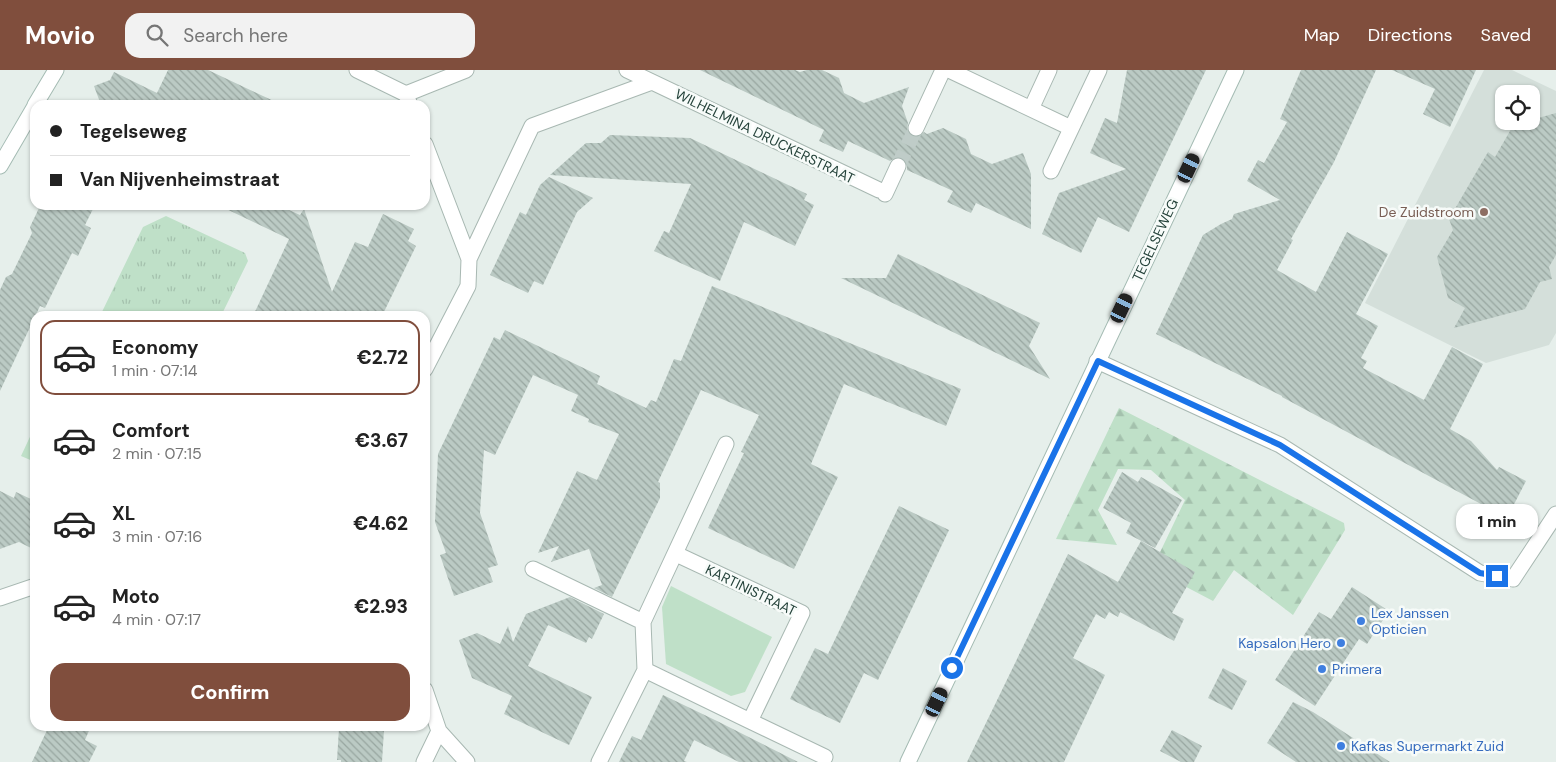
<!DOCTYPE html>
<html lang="en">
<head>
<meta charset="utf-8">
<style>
	body { margin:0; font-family:"DM Sans",sans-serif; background:#f2f2f2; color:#222; height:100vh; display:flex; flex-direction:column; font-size:19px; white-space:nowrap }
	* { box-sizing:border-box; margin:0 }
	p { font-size:16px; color:#767676 }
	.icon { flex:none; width:28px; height:28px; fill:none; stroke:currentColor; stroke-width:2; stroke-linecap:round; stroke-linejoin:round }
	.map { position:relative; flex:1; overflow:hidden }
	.drawer { position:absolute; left:30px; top:241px; width:400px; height:420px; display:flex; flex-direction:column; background:#fff; border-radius:15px; box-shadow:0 1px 4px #0004 }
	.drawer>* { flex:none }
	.guide { position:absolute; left:30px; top:30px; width:400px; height:110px; border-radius:15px; box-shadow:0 1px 4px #0004; display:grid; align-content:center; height:110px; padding:0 20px; background:#fff }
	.tools { position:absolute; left:1495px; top:15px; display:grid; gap:10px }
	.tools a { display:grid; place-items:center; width:45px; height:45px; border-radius:10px; background:#fff; box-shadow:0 1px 4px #0004; font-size:25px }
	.end { position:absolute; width:22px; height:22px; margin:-11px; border:6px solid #1a73e8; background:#fff; box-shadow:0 0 0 2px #fff }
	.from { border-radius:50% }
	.bubble { position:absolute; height:35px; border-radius:15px; background:#fff; box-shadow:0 1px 4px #0004; font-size:16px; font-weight:800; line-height:35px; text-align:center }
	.car { position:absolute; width:15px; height:30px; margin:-15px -8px; border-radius:6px; box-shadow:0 0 4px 1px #0007; background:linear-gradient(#222 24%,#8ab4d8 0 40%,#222 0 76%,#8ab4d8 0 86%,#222 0) }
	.guide b { display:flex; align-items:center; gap:18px; height:48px; font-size:19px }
	.guide b+b { border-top:1px solid #e0e0e0 }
	.guide i { width:12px; height:12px; background:#222 }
	ul { padding:9px 0 0; list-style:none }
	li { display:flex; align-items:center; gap:15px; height:75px; margin:0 10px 8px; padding:0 10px; border:2px solid transparent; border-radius:15px }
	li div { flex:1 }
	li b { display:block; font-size:19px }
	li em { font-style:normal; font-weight:800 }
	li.active { border-color:#804e3d }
	li>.icon { width:45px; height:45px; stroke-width:1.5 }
	.button { display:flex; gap:10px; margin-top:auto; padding:10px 20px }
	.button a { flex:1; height:58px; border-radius:15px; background:#804e3d; color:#fff; font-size:20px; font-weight:800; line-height:58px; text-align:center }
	header { display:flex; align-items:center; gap:30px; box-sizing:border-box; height:70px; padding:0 25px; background:#804e3d; color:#fff }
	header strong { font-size:24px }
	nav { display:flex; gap:28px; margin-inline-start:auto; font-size:18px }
	.search { width:350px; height:45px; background:#f2f2f2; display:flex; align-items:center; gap:12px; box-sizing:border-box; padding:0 18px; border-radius:15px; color:#767676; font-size:19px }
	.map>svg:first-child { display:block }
</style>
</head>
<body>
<header>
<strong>Movio</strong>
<div class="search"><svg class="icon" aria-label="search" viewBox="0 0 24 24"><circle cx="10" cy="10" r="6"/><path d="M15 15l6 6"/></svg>Search here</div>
<nav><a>Map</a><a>Directions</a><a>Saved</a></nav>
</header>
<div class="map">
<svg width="1556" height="692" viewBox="0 0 1556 692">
	<defs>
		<pattern id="grass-tufts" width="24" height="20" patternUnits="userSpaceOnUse" patternTransform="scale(1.25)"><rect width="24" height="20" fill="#bfe0c8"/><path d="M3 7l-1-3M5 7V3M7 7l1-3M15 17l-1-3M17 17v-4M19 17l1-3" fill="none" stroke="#a4c1ad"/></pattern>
		<pattern id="forest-firs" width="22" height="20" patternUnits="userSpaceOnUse" patternTransform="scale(1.25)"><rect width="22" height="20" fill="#bfe0c8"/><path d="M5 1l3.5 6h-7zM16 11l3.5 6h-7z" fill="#a4c1ad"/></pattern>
		<pattern id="building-back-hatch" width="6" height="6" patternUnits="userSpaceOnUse" patternTransform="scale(1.25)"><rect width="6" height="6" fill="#bbcac4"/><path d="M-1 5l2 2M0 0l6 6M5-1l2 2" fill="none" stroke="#98a6a0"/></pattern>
	</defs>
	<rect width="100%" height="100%" fill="#e6efeb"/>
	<!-- built -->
	<path fill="#d4dfda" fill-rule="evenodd" d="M1484,0H1512L1556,21V263L1549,275L1486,293L1365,233ZM1504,24H1531V51H1504Z"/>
	<!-- grass -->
	<path fill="url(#grass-tufts)" d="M166,146L245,183L248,191L221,246H100L143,157Z
		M35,356V392L21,386Z"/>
	<!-- forest -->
	<path fill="url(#forest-firs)" d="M1119,338L1344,453L1345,460L1293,545L1234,500L1213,531L1152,499L1185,430L1151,400L1118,399L1098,440L1117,475L1056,469Z"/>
	<!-- green -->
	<path fill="#bfe0c8" d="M671,516L772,567L745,622L731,626L666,594L662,537Z"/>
	<!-- building -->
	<path fill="url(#building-back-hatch)" d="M168,0H208L282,35H101L94,16L110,10L114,2L157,23Z
		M700,0H795L800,2L807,0H822L839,8L844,23L864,33L909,17L902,36L908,53L907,59L912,66L917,67L924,62L927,64L943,58L966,69L971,84L992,94L1023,83L1031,104V159L976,133L971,143L947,132L953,121L907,100V95L902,88L897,87L890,91L848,71L843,82L819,71L824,60Z
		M1127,0H1206L1129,162L1098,147L1081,183L1042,164L1059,123L1126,99L1090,83L1105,48L1117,53Z
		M1301,0H1376L1334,92L1291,169L1293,170L1277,200L1316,222L1347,162L1388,184L1356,244L1378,256L1361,288L1367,291L1363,298L1424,330L1452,277L1483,294L1450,359L1471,371L1497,400L1499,397L1526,411L1507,448L1282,327V326L1156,264L1203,165L1221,154L1232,149L1234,144L1280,130L1247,111L1258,90L1264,93L1287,52L1280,49Z
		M1392,0H1476L1450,57L1423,44L1435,19Z
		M1556,43V185L1549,197L1552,209L1540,212L1525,239L1454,258L1465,238L1448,228L1437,187L1453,160L1449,149L1488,82L1495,87L1514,54L1531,51V50Z
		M610,65L690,68L807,124L804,130L814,135L795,176L744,152L720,211L654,181L664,161L669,163L691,114L550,105L586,73H601Z
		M549,107L593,128L577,142L543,215L534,211L528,223L490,205L520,142L526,145L540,115Z
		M49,135H95L85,155L91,158L78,186L72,183L45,238L40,236L0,321V220L6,207L12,204L32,163L30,157L39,138Z
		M218,135H278L300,145L304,139L332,222L355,172L368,177L383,144L414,159L408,171L416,176L382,246H253L289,169Z
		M898,184L1040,253L1029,276L1050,309L841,208H886Z
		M712,216L961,319L946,356L844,314L811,394L838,407L794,499L708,458L744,383L741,382L759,345L701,320L658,412L660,413V428L612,527L594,518L602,515L589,479L551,492L559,476L538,483L577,401L597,410L619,364L588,352L589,349L571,341L578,325L533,305L495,385L484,380L480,443L498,495L488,498L493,512L454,526L440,485L446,483L435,452L438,384L494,267L500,270L505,260L600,306L597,314L646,338L651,330L656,332L674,289L681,291Z
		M1122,402L1138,412L1141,407L1182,430L1155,478L1126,463L1131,453L1103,438Z
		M0,421L14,428L16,422L35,431V480L19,472L0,479Z
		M899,436L949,460L878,610L864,603L840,653L790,629L815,578L828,584Z
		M1141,471L1195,502L1172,543L1184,549L1174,571L1120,542L1118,547L1109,542L1105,549L1096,544L1073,588L1105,605L1064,692H967L1068,484L1118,512Z
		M1352,517L1389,541L1367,574L1359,569L1315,636L1275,610L1319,542L1331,549Z
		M570,527L604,544L592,569L589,567L586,573L548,555L528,596L592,627L569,675L504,644L512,626L472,608L459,570L477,563L500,574L508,556L513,572L526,544Z
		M1223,598L1247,611L1232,640L1208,628Z
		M663,625L717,651L798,692H739L694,670L684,691L687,692H619L632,666L641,670Z
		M1293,632L1313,642L1390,692H1296L1267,673Z
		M49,656H91L85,670L97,676L89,692H32Z
		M343,656H378V660H384L382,692H341V690H337L339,658H343Z
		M1172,660L1202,676L1194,692H1181L1160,681Z"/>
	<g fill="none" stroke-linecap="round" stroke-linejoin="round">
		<!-- street-tunnel -->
		<path stroke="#bfccc8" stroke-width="15" stroke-dasharray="15 8" stroke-linecap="butt" d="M898,96L916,58"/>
		<!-- street casing -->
		<g stroke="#a8b8b2" stroke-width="17">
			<path id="street" d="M357,0L406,24L410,35
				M627,0L879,120
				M949,0L1071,58
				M406,24L466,0
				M1031,39L1049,0
				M916,58L943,0
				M425,74L469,189L468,216L425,299
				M1051,101L1099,0
				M885,124L898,96
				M469,189L532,56L652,12
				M1097,291L1280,375L1480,503L1513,509L1556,444
				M533,499L643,552
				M0,528L35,516
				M645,600L750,651L802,543L676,484
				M425,620L439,661L467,692
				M750,651L825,687
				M424,692L439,661
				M599,692L645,600L643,552L726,374"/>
		</g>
		<!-- secondary casing -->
		<g stroke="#a4bbb3" stroke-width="17">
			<path id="secondary" d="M35,35L56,0
				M0,96L35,36
				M908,692L1236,0"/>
		</g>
		<!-- street -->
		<use href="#street" stroke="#fff" stroke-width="15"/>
		<!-- secondary -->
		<use href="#secondary" stroke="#fff" stroke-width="15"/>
	</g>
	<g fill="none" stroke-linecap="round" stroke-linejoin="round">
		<!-- route -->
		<path stroke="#1a73e8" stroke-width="6" d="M952,598L1098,291L1280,375L1480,503L1497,506"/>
	</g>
	<!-- markers -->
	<circle fill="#8d6e63" stroke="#f7fbf9" stroke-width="2" cx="1484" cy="142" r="5"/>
	<g fill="#3f7fe0" stroke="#f7fbf9" stroke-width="2">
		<circle cx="1361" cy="551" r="5"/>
		<circle cx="1341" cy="573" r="5"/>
		<circle cx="1322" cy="599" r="5"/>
		<circle cx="1341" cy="676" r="5"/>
	</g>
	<g text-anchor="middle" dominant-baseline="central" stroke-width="5" stroke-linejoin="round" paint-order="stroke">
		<!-- street labels -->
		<g font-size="14" fill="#24423a" stroke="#f7fbf9">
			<text transform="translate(765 66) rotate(26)">WILHELMINA DRUCKERSTRAAT</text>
			<text transform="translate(1155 170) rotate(-65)">TEGELSEWEG</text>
			<text transform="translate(751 520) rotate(26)">KARTINISTRAAT</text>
		</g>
		<!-- education labels -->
		<g font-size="14" fill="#785e54" stroke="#f7fbf9" text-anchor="end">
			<text x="1474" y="142">De Zuidstroom</text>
		</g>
		<!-- shop labels -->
		<g font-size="14" fill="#366cbe" stroke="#f7fbf9" text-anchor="start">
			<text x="1371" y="543">Lex Janssen<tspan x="1371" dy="16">Opticien</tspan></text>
			<text x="1331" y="573" text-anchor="end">Kapsalon Hero</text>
			<text x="1332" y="599">Primera</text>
			<text x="1351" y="676">Kafkas Supermarkt Zuid</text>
		</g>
	</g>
</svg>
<div class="tools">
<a><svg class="icon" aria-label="locate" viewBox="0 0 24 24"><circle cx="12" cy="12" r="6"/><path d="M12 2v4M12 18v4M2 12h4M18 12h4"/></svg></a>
</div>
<i class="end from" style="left:952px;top:598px"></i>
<i class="end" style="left:1497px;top:506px"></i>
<div class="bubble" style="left:1456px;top:434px;width:82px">1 min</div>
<i class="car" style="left:1189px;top:98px;rotate:25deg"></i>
<i class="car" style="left:1122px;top:238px;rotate:25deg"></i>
<i class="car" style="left:937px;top:632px;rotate:25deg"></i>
<div class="guide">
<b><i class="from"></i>Tegelseweg</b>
<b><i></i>Van Nijvenheimstraat</b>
</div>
<section class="drawer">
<ul>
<li class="active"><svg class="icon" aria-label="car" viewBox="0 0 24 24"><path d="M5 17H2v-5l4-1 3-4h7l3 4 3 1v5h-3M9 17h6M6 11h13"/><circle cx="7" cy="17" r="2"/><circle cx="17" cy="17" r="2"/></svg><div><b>Economy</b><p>1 min · 07:14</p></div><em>€2.72</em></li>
<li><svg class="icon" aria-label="car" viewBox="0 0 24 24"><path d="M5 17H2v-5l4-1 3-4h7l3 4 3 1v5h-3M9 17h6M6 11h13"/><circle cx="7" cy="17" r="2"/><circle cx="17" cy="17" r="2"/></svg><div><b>Comfort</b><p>2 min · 07:15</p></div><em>€3.67</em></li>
<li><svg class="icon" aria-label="car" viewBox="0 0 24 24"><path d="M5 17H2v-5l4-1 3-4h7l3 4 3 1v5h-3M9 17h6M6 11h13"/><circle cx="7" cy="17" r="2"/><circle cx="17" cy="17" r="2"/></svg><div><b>XL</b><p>3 min · 07:16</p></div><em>€4.62</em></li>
<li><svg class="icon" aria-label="car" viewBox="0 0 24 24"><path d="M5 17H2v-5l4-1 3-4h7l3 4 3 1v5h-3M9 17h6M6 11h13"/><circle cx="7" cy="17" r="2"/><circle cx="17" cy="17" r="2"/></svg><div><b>Moto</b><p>4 min · 07:17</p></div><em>€2.93</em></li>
</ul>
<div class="button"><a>Confirm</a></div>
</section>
</div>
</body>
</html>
